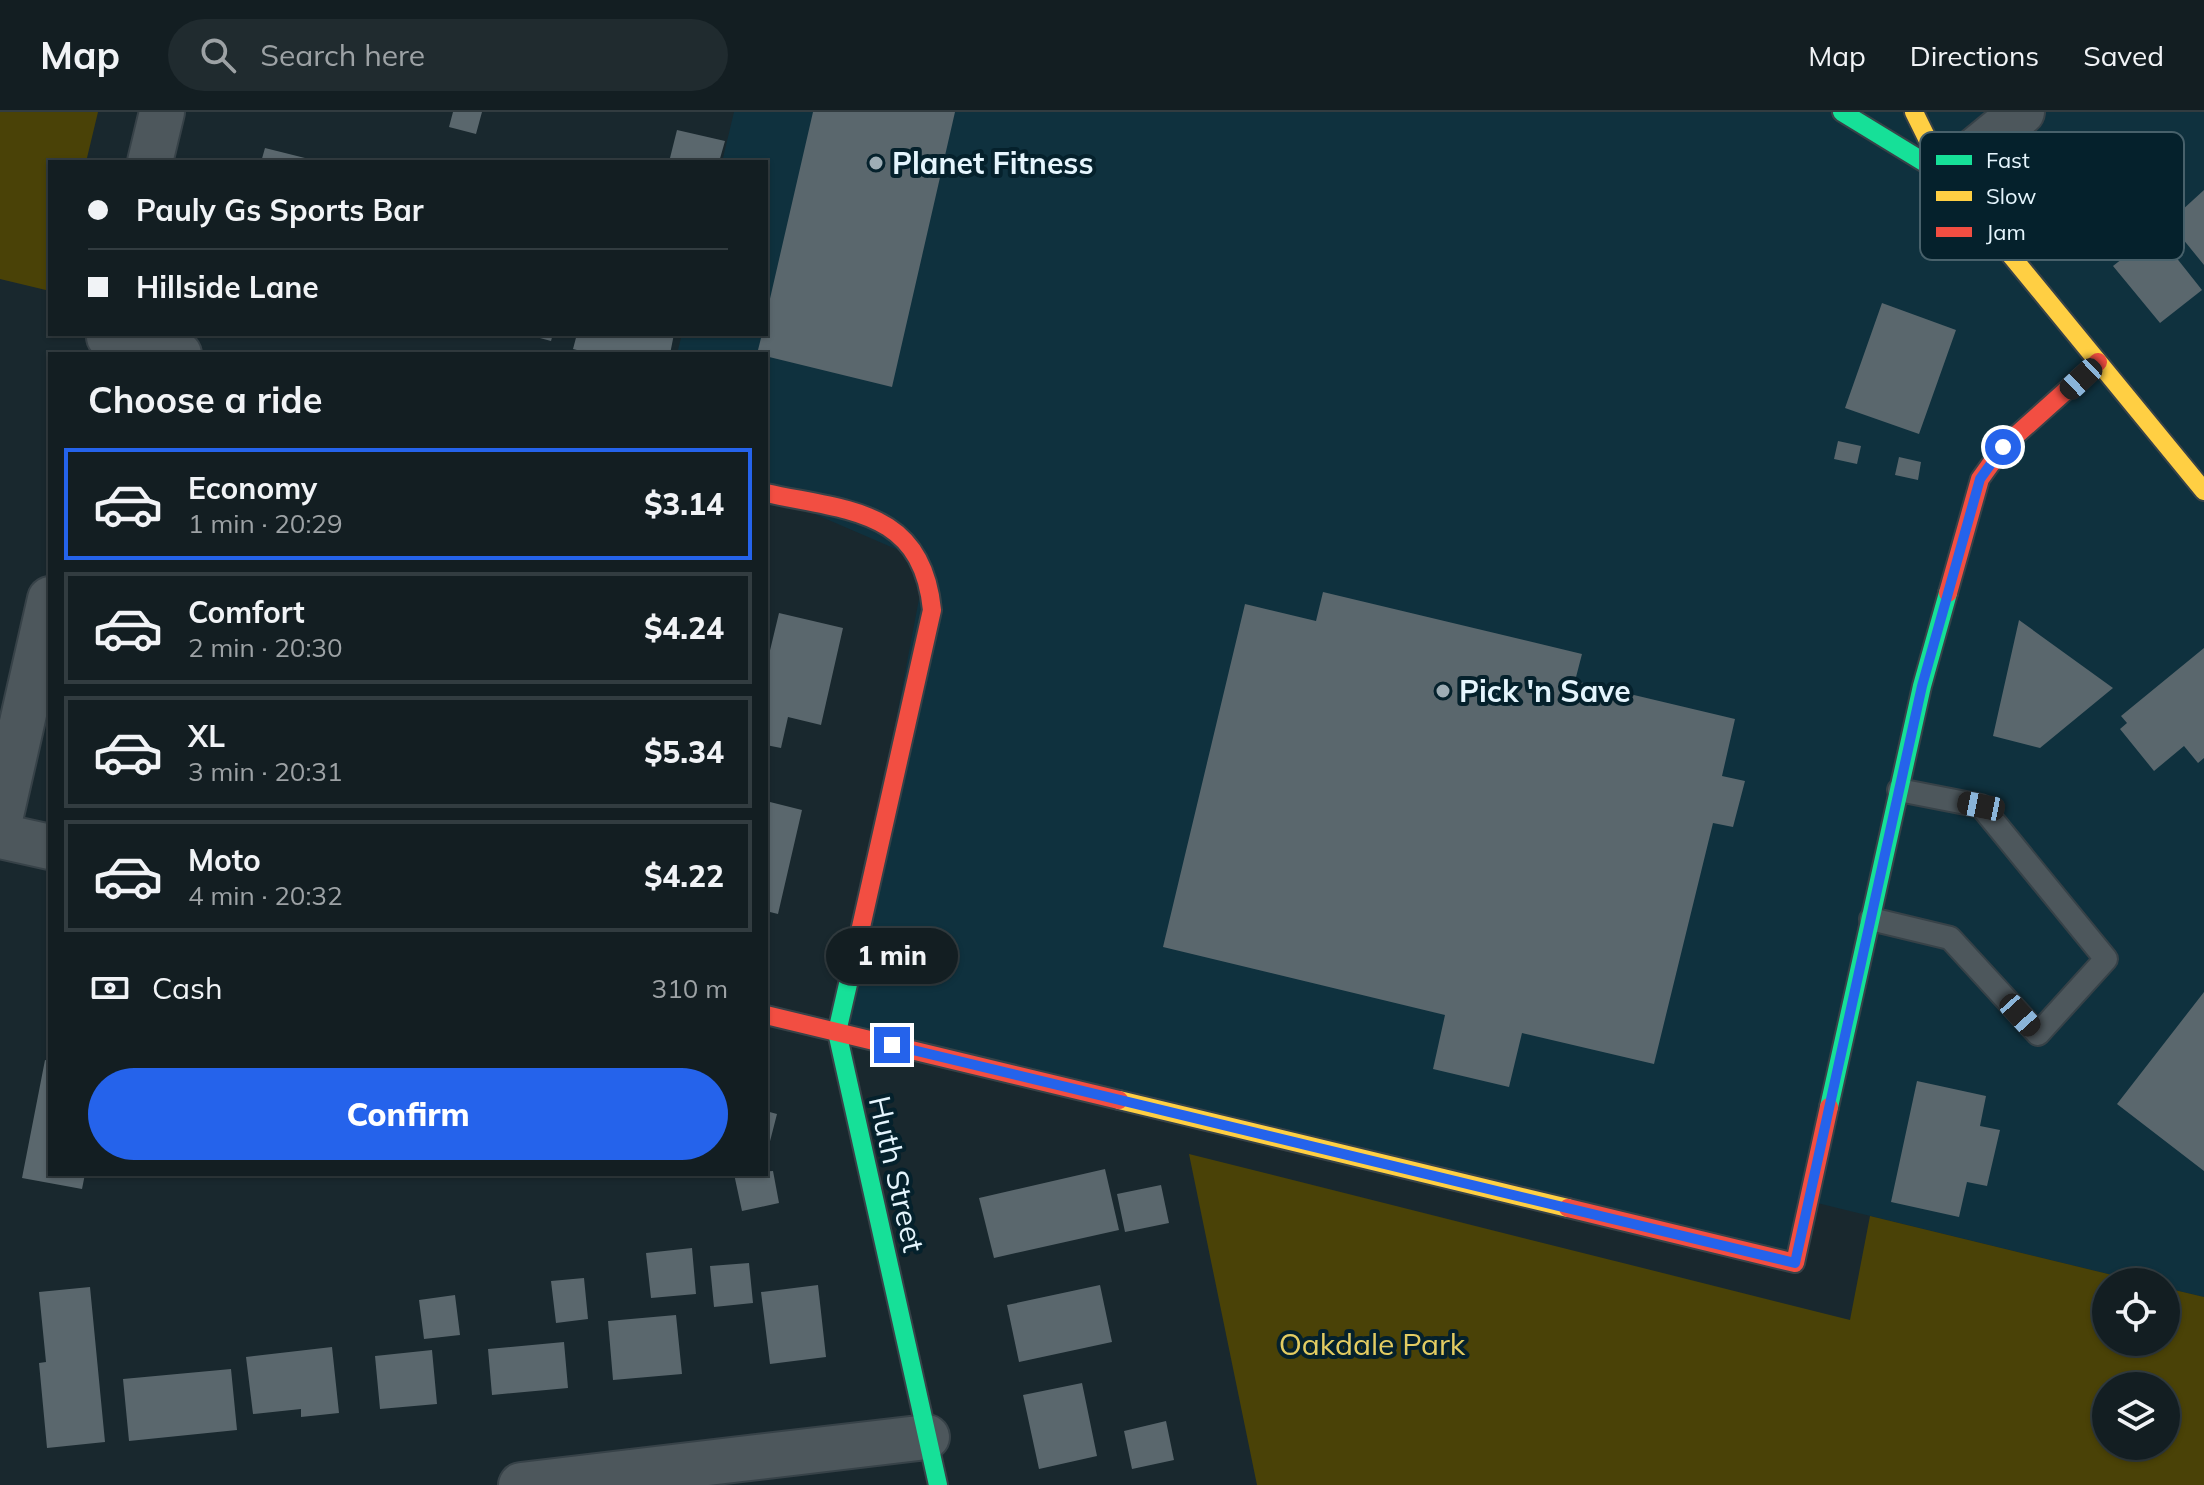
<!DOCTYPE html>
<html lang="en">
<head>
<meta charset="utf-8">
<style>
	body { margin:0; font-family:Mulish,sans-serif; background:#202b2f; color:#f1f3f6; height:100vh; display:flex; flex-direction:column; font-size:30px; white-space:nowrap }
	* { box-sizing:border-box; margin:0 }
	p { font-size:26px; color:#9da2a5 }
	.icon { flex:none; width:44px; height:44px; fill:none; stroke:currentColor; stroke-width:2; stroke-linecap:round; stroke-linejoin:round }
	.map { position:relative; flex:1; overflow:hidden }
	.drawer { position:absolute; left:48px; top:240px; width:720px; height:824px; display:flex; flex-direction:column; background:#131e22; border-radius:0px; box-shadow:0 2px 6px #0004,0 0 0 2px #323c40 }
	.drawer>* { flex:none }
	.top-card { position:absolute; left:48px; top:48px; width:720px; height:176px; border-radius:0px; box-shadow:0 2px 6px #0004,0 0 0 2px #323c40; display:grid; align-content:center; height:176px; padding:0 40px; background:#131e22 }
	.buttons { position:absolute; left:2092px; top:1156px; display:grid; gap:16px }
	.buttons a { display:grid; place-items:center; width:88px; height:88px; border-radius:50%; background:#131e22; box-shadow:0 2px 6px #0004,0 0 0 2px #323c40; font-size:40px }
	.end { position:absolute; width:36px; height:36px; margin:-18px; border:10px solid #2563eb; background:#fff; box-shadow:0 0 0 4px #fff }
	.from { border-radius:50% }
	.bubble { position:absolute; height:56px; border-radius:28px; background:#131e22; box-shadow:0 2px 6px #0004,0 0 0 2px #323c40; font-size:26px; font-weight:800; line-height:56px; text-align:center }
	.car { position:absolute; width:24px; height:48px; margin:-24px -12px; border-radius:10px; box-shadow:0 0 6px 2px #0007; background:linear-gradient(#222 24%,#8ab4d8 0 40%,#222 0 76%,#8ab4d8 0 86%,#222 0) }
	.top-card b { display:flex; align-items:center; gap:28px; height:76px; font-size:30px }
	.top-card b+b { border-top:2px solid #323c40 }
	.top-card i { width:20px; height:20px; background:#f1f3f6 }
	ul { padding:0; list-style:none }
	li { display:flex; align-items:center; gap:24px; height:112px; margin:0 16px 12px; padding:0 24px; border:4px solid #323c40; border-radius:0px }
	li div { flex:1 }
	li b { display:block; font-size:30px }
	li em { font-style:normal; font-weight:800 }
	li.current { border-color:#2563eb }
	li>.icon { width:72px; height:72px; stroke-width:1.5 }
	h2 { padding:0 40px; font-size:36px; line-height:96px }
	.pay { display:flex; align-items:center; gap:20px; height:88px; padding:0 40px; font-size:30px }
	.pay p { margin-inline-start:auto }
	.action { display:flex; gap:16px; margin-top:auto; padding:16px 40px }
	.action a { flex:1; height:92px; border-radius:48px; background:#2563eb; color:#fff; font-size:32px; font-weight:800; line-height:92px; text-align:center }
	header { display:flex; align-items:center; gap:48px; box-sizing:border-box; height:112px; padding:0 40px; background:#131e22; border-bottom:2px solid #323c40 }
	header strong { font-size:38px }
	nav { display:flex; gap:44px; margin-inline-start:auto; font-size:28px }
	.search { width:560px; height:72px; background:#202b2f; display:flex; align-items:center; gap:20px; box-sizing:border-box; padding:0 28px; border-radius:44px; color:#9da2a5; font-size:30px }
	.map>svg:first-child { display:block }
</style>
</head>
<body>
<header>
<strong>Map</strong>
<div class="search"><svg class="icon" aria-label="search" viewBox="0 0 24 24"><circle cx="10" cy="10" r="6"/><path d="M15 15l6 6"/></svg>Search here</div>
<nav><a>Map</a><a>Directions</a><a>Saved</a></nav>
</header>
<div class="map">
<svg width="2204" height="1373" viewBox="0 0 2204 1373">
	<rect width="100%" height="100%" fill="#19282e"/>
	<!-- built -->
	<path fill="#0f313e" d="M734,0H2204V1185L2166,1176V1170H2141L1809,1089L1795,1151L837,920L926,450L766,381V242H677L682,222H766V50H722Z"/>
	<!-- green -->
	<path fill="#4a4207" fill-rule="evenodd" d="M0,0H98L86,50H50V179L0,167Z
		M1189,1042L1850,1208L1870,1104L2141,1170H2106V1230H2166V1176L2204,1185V1373H1257ZM2106,1274H2166V1334H2106Z"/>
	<!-- building -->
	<path fill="#5a676d" d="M453,0H482L476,22L449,15Z
		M813,0H955L892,275L757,242L762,222H766V204Z
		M677,18L725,29L719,50H669Z
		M265,36L317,49V50H261Z
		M2204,78V153L2169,110Z
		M2156,120L2202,178L2160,211L2113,154Z
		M1882,191L1956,218L1919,322L1845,296Z
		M525,222H553L551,229Z
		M577,222H674L670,242H593L573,237Z
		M1838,329L1861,334L1857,352L1834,347Z
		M1899,345L1921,350L1918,368L1895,363Z
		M1323,480L1582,542L1575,569L1735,607L1722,664L1745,669L1733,715L1713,711L1654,952L1522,921L1509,975L1433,957L1445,903L1163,835L1245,492L1316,509Z
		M779,501L843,516L821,613L788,605L781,636L766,633V555Z
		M2019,508L2113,576L2040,636L1993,624Z
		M2204,536V646L2198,651L2184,634L2154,659L2120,617L2127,611L2121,604Z
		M766,689L802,698L778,802L766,799Z
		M2204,880V1059L2117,992Z
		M45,948L50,949V1062H85L82,1077L22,1066Z
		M1917,969L1986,984L1980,1014L2000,1018L1987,1074L1967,1070L1959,1105L1891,1090Z
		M766,999L777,1002L767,1041L766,1040Z
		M1105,1057L1119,1118L994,1146L979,1086Z
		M773,1059L779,1091L742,1099L734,1062Z
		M1161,1073L1169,1111L1125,1120L1117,1082Z
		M692,1136L696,1182L651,1186L646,1141Z
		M749,1151L753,1191L714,1195L710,1154Z
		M584,1166L588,1207L556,1211L551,1169Z
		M818,1173L826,1245L770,1252L761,1180Z
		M1100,1173L1112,1230L1019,1250L1007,1193Z
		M90,1175L105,1330L47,1336L39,1251L46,1250L39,1180Z
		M455,1183L460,1223L424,1227L419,1188Z
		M676,1203L682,1262L613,1268L608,1209Z
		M564,1230L568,1276L492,1283L488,1237Z
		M332,1235L339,1301L301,1305V1297L253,1302L246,1245Z
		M432,1238L437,1292L380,1297L375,1244Z
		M231,1257L237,1318L129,1329L123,1267Z
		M1082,1271L1097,1344L1039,1357L1023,1283Z
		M1166,1309L1174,1348L1132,1357L1124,1319Z"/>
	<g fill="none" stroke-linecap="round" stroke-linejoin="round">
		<!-- lane casing -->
		<g stroke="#374248" stroke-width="26">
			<path id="lane" d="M1871,807L1950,826L2038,922L2106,847L1981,694L1899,678"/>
		</g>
		<!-- street casing -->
		<g stroke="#374248" stroke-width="48">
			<path id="street" d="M150,50L162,0
				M1945,63L2022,0
				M109,225L179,242
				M0,708L50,487
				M0,724L50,735
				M521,1373L927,1325"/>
		</g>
		<!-- fast casing -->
		<g stroke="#374248" stroke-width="22">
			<path id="fast" d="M1842,0L1945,63
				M859,824L837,920L938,1373
				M1829,995L1922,574L1948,481"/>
		</g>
		<!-- slow casing -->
		<g stroke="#374248" stroke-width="22">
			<path id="slow" d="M1914,0L1945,63L2204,379
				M1119,988L1568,1096"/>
		</g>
		<!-- jam casing -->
		<g stroke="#374248" stroke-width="22">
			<path id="jam" d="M766,381C848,399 922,397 932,498L859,824
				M1948,481L1980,367L2003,335L2098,250
				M766,903L1119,988
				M1568,1096L1795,1151L1829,995"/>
		</g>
		<!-- lane -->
		<use href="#lane" stroke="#4d575c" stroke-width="22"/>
		<!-- street -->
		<use href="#street" stroke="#4d575c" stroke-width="44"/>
		<!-- fast -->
		<use href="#fast" stroke="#16e098" stroke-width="18"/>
		<!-- slow -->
		<use href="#slow" stroke="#ffcf43" stroke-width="18"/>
		<!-- jam -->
		<use href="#jam" stroke="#f24e42" stroke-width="18"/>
	</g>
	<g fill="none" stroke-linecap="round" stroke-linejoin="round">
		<!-- route -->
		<path stroke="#2563eb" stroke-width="10" d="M892,933L1795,1151L1922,574L1980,367L2003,335"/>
	</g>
	<!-- markers -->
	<g fill="#9eadb5" stroke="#05212c" stroke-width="3">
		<circle cx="876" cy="51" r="8"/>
		<circle cx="1443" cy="579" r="8"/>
	</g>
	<g text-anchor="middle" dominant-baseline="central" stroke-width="8" stroke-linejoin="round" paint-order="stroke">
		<!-- poi labels -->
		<g font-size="30" font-weight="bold" fill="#e5f5fd" stroke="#05212c" text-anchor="start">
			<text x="892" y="51">Planet Fitness</text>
			<text x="1459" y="579">Pick 'n Save</text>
		</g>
		<!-- street labels -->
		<g font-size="30" fill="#e5f5fd" stroke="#05212c">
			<text transform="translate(897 1062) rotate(77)">Huth Street</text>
		</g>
		<!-- park labels -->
		<g font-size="30" fill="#e3cc62" stroke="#05212c">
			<text x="1372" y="1232">Oakdale Park</text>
		</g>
	</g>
	<!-- legend -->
	<rect x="1920" y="20" width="264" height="128" rx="12" fill="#05212c" stroke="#48616b" stroke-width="2"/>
	<rect x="1936" y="43" width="36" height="10" fill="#16e098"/>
	<rect x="1936" y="79" width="36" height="10" fill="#ffcf43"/>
	<rect x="1936" y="115" width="36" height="10" fill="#f24e42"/>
	<g font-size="22" fill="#e5f5fd">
		<text x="1986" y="56">Fast</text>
		<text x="1986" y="92">Slow</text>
		<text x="1986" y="128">Jam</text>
	</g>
</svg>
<div class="buttons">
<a><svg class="icon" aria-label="locate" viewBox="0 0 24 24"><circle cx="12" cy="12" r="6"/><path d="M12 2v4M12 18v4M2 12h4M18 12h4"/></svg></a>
<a><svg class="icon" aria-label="layers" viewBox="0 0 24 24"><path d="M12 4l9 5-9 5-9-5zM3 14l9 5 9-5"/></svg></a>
</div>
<i class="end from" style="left:2003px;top:335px"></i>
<i class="end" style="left:892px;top:933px"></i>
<div class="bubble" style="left:826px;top:816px;width:132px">1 min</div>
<i class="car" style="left:2081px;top:267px;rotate:227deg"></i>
<i class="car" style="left:1981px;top:694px;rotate:281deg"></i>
<i class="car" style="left:2020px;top:903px;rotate:138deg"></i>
<div class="top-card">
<b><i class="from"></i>Pauly Gs Sports Bar</b>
<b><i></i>Hillside Lane</b>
</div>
<section class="drawer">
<h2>Choose a ride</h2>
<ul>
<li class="current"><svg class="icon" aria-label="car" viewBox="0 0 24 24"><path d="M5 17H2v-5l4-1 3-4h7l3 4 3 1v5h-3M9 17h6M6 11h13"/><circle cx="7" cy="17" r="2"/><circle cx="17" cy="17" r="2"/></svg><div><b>Economy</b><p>1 min · 20:29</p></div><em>$3.14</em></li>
<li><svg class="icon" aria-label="car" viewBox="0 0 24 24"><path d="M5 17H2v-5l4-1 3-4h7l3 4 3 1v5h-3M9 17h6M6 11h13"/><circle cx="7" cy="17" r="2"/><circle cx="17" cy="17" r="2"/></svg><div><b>Comfort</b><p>2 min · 20:30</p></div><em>$4.24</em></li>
<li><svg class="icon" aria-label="car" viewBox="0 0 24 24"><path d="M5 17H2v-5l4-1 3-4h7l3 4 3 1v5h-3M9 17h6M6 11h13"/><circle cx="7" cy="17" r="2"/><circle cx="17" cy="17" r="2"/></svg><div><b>XL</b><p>3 min · 20:31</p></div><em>$5.34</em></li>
<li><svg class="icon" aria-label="car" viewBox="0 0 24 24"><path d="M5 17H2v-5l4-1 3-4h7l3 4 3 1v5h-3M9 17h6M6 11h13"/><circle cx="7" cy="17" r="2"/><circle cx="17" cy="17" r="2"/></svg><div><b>Moto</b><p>4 min · 20:32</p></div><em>$4.22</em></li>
</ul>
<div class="pay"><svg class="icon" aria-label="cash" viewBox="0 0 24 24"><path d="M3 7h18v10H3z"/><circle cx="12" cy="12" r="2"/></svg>Cash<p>310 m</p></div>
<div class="action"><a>Confirm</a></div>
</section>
</div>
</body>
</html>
